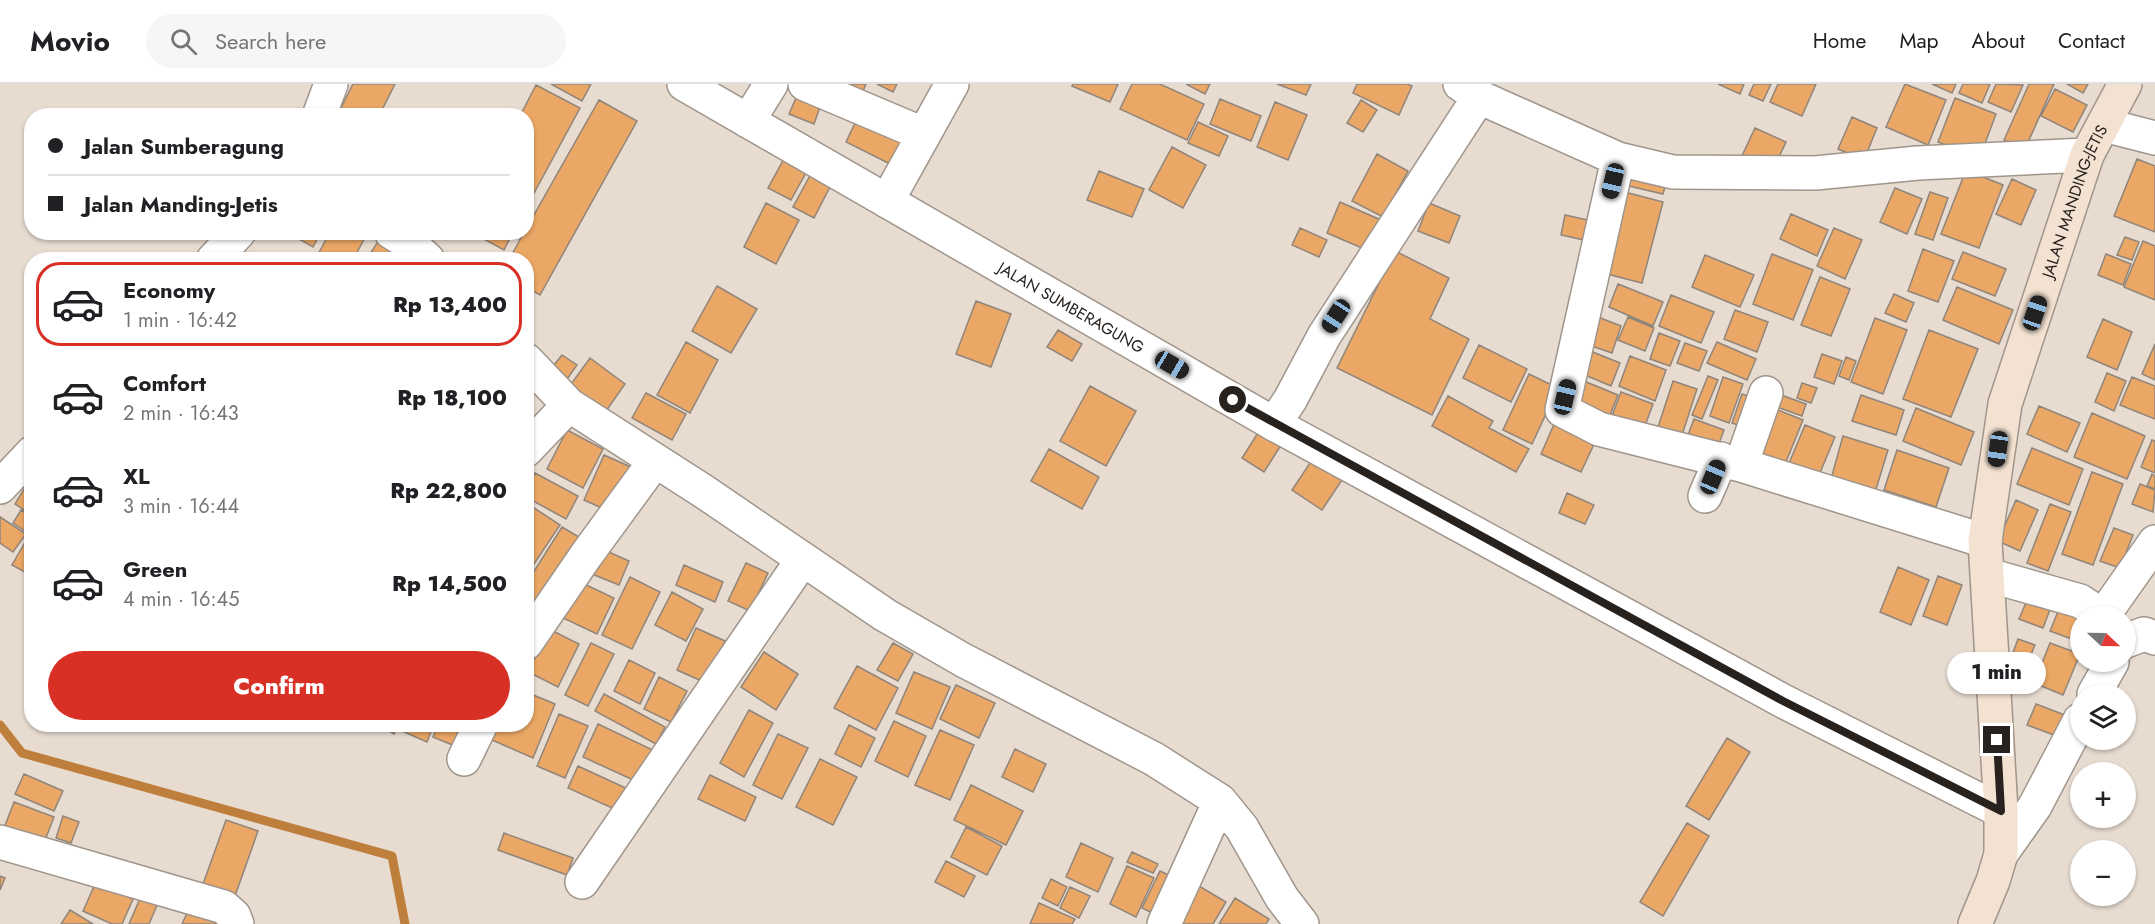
<!DOCTYPE html>
<html lang="en">
<head>
<meta charset="utf-8">
<style>
	body { margin:0; font-family:Jost,sans-serif; background:#f6f6f6; color:#202124; height:100vh; display:flex; flex-direction:column; font-size:22px; white-space:nowrap }
	* { box-sizing:border-box; margin:0 }
	p { font-size:20px; color:#757577 }
	.icon { flex:none; width:33px; height:33px; fill:none; stroke:currentColor; stroke-width:2; stroke-linecap:round; stroke-linejoin:round }
	.map { position:relative; flex:1; overflow:hidden }
	.sheet { position:absolute; left:24px; top:168px; width:510px; height:480px; display:flex; flex-direction:column; background:#fff; border-radius:24px; box-shadow:0 2px 4px #0004 }
	.sheet>* { flex:none }
	.banner { position:absolute; left:24px; top:24px; width:510px; height:132px; border-radius:24px; box-shadow:0 2px 4px #0004; display:grid; align-content:center; height:132px; padding:0 24px; background:#fff }
	.needle { width:39px; rotate:112deg }
	.controls { position:absolute; left:2070px; top:522px; display:grid; gap:12px }
	.controls a { display:grid; place-items:center; width:66px; height:66px; border-radius:50%; background:#fff; box-shadow:0 2px 4px #0004; font-size:30px }
	.end { position:absolute; width:27px; height:27px; margin:-14px; border:8px solid #27221e; background:#fff; box-shadow:0 0 0 3px #fff }
	.from { border-radius:50% }
	.bubble { position:absolute; height:42px; border-radius:21px; background:#fff; box-shadow:0 2px 4px #0004; font-size:20px; font-weight:800; line-height:42px; text-align:center }
	.car { position:absolute; width:18px; height:36px; margin:-18px -9px; border-radius:8px; box-shadow:0 0 4px 2px #0007; background:linear-gradient(#222 24%,#8ab4d8 0 40%,#222 0 76%,#8ab4d8 0 86%,#222 0) }
	.banner b { display:flex; align-items:center; gap:21px; height:57px; font-size:22px }
	.banner b+b { border-top:2px solid #e0e0e0 }
	.banner i { width:15px; height:15px; background:#202124 }
	ul { padding:10px 0 0; list-style:none }
	li { display:flex; align-items:center; gap:18px; height:84px; margin:0 12px 9px; padding:0 12px; border:3px solid transparent; border-radius:24px }
	li div { flex:1 }
	li b { display:block; font-size:22px }
	li em { font-style:normal; font-weight:800 }
	li.active { border-color:#d93025 }
	li>.icon { width:54px; height:54px; stroke-width:1.5 }
	.cta { display:flex; gap:12px; margin-top:auto; padding:12px 24px }
	.cta a { flex:1; height:69px; border-radius:36px; background:#d93025; color:#fff; font-size:24px; font-weight:800; line-height:69px; text-align:center }
	header { display:flex; align-items:center; gap:36px; box-sizing:border-box; height:84px; padding:0 30px; background:#fff; border-bottom:2px solid #e0e0e0 }
	header strong { font-size:28px }
	nav { display:flex; gap:33px; margin-inline-start:auto; font-size:21px }
	.search { width:420px; height:54px; background:#f6f6f6; display:flex; align-items:center; gap:15px; box-sizing:border-box; padding:0 21px; border-radius:33px; color:#757577; font-size:22px }
	.map>svg:first-child { display:block }
</style>
</head>
<body>
<header>
<strong>Movio</strong>
<div class="search"><svg class="icon" aria-label="search" viewBox="0 0 24 24"><circle cx="10" cy="10" r="6"/><path d="M15 15l6 6"/></svg>Search here</div>
<nav><a>Home</a><a>Map</a><a>About</a><a>Contact</a></nav>
</header>
<div class="map">
<svg width="2155" height="840" viewBox="0 0 2155 840">
	<rect width="100%" height="100%" fill="#e8dcd1"/>
	<g fill="none" stroke-linecap="round" stroke-linejoin="round">
		<!-- stream -->
		<path stroke="#bf7f3c" stroke-width="9" d="M0,641L22,669L392,772L405,840"/>
	</g>
	<!-- building -->
	<path fill="#eaa765" stroke="#90857b" stroke-width="1.5" d="M353,0H395L379,32H337Z
		M551,0H591L582,17Z
		M833,0H866L861,12Z
		M877,0H897L893,8Z
		M1073,0H1118L1110,18L1072,2Z
		M1132,0H1160L1204,20L1187,56L1120,25Z
		M1186,0H1210L1205,10Z
		M1277,0H1311L1306,11Z
		M1357,0H1407L1412,2L1399,31L1353,9Z
		M1718,0H1744L1740,10Z
		M1754,0H1771L1763,17L1749,11Z
		M1778,0H1816L1802,32L1770,18Z
		M1905,0L1946,16L1928,61L1886,43Z
		M1932,0H1956L1952,9Z
		M1963,0H1990L1982,19L1959,9Z
		M1996,0L2023,1L2011,28L1988,18Z
		M2029,0H2054L2025,65L2004,56Z
		M2067,0H2088L2083,9Z
		M536,1L580,24L526,124V32H520Z
		M2055,5L2087,21L2073,48L2041,32Z
		M796,14L820,23L814,40L789,30Z
		M1955,14L1996,30L1980,73L1938,58Z
		M1220,15L1261,32L1251,57L1210,40Z
		M599,16L637,37L540,211L526,203V176H509L524,148H526V145Z
		M1361,16L1377,26L1363,48L1347,39Z
		M1275,18L1307,31L1288,76L1257,63Z
		M1852,33L1877,44L1864,76L1838,65Z
		M857,35L906,58L894,82L846,58Z
		M1198,38L1228,52L1219,72L1188,59Z
		M1755,44L1786,58L1773,86L1742,72Z
		M1172,63L1206,81L1183,124L1149,106Z
		M1377,70L1408,87L1383,133L1352,117Z
		M785,73L808,85L791,116L768,104Z
		M2137,75L2155,82V148L2114,132Z
		M1623,85L1667,96L1663,110L1620,100Z
		M1966,86L2003,101L1979,164L1941,150Z
		M1099,87L1144,105L1132,133L1087,116Z
		M812,88L832,99L814,134L793,123Z
		M2012,95L2036,106L2021,141L1996,130Z
		M1895,104L1922,115L1907,150L1880,138Z
		M1621,107L1663,118L1642,199L1599,188Z
		M1930,108L1948,114L1933,156L1915,150Z
		M1340,118L1383,137L1369,167L1327,149Z
		M766,119L799,136L776,180L744,163Z
		M1429,119L1460,132L1449,159L1418,147Z
		M1791,130L1828,146L1817,172L1780,155Z
		M1565,131L1588,136L1584,156L1561,151Z
		M1300,144L1327,156L1319,173L1292,161Z
		M1834,144L1862,156L1845,195L1817,182Z
		M287,148H321L313,163Z
		M330,148H368L353,176H315Z
		M471,148H513L504,166Z
		M383,150L423,176H366Z
		M2125,153L2139,158L2132,176L2117,171Z
		M2143,157L2155,162V216L2124,203Z
		M1923,165L1954,177L1938,218L1908,207Z
		M1395,167L1449,194L1430,235L1469,255L1432,331L1337,284Z
		M1963,168L2006,185L1995,212L1952,195Z
		M1772,170L1813,186L1793,236L1753,220Z
		M2106,170L2131,180L2123,201L2098,191Z
		M1705,171L1754,191L1740,223L1692,203Z
		M1820,193L1850,205L1831,252L1801,241Z
		M1618,200L1663,218L1653,242L1609,223Z
		M717,202L757,225L731,269L692,247Z
		M1957,203L2013,226L1999,260L1943,236Z
		M1894,210L1914,219L1906,238L1885,229Z
		M1671,211L1714,228L1701,259L1659,242Z
		M976,217L1011,230L991,283L956,270Z
		M1735,226L1768,238L1757,268L1724,255Z
		M1593,231L1621,242L1612,269L1583,259Z
		M1628,233L1654,244L1645,267L1618,256Z
		M1875,234L1907,246L1883,310L1851,298Z
		M2103,235L2132,248L2117,286L2087,273Z
		M1058,246L1082,260L1072,277L1047,263Z
		M1929,246L1978,265L1951,333L1903,315Z
		M1659,249L1680,257L1670,282L1650,275Z
		M686,258L718,276L690,329L657,311Z
		M1717,258L1756,275L1747,296L1707,279Z
		M1685,259L1707,267L1699,287L1677,279Z
		M2155,260V296L2142,290Z
		M1479,261L1527,285L1511,318L1463,294Z
		M1583,264L1620,279L1611,302L1573,286Z
		M1822,270L1842,277L1834,300L1814,293Z
		M562,271L577,281L565,298L549,287Z
		M1630,272L1666,286L1655,317L1619,302Z
		M1846,273L1856,277L1849,296L1839,292Z
		M590,274L625,300L602,333L566,307Z
		M2107,289L2126,297L2114,327L2095,318Z
		M1529,290L1558,304L1532,360L1503,346Z
		M1708,292L1718,296L1702,335L1692,331Z
		M1723,293L1743,300L1729,339L1710,332Z
		M2132,293L2155,302V335L2120,321Z
		M1579,295L1618,311L1610,331L1571,316Z
		M1673,297L1697,305L1682,351L1658,343Z
		M1802,299L1817,304L1811,319L1797,314Z
		M1090,302L1136,327L1106,382L1060,357Z
		M1770,307L1806,320L1802,332L1766,319Z
		M1621,308L1653,320L1642,350L1610,337Z
		M646,309L686,330L672,356L632,334Z
		M1742,310L1754,314L1744,343L1732,339Z
		M1861,311L1904,326L1896,351L1852,337Z
		M1448,312L1493,337L1489,344L1529,365L1516,388L1432,342Z
		M1768,322L1803,336L1784,383L1749,369Z
		M2039,322L2080,339L2067,368L2027,350Z
		M1916,324L1974,348L1961,381L1903,357Z
		M2092,329L2145,352L2127,395L2074,373Z
		M1694,335L1724,346L1716,368L1686,356Z
		M1555,338L1596,356L1581,388L1541,370Z
		M1805,341L1835,353L1817,396L1787,384Z
		M1261,344L1283,358L1264,388L1242,374Z
		M567,346L603,365L583,404L547,385Z
		M1843,352L1888,366L1873,415L1829,402Z
		M2152,356L2155,357V389L2141,383Z
		M2032,364L2083,385L2069,421L2017,400Z
		M1049,365L1099,393L1082,425L1031,397Z
		M1897,366L1949,384L1936,423L1884,406Z
		M604,371L633,384L613,429L584,416Z
		M1314,373L1344,393L1322,426L1292,406Z
		M2092,388L2123,400L2093,481L2062,470Z
		M535,389L578,412L566,435L526,413V404Z
		M2152,390L2155,392V405L2147,402Z
		M27,400L32,403V431L15,420Z
		M2140,400L2155,406L2153,428L2132,420Z
		M1567,409L1594,421L1585,440L1559,429Z
		M2016,416L2038,426L2020,467L1998,457Z
		M528,420L560,441L526,492V421Z
		M2050,420L2071,428L2048,487L2027,479Z
		M21,426L32,432V443L28,449L13,439Z
		M0,433L26,450L13,468L0,459Z
		M562,443L589,459L541,535L526,525V500Z
		M2114,444L2133,451L2120,484L2100,477Z
		M27,455L32,458V492L12,481Z
		M602,465L629,477L619,501L592,490Z
		M746,479L768,489L750,527L728,517Z
		M684,481L723,498L715,518L676,501Z
		M1898,483L1929,496L1911,541L1880,528Z
		M1938,492L1962,501L1947,541L1923,532Z
		M630,493L660,508L632,565L602,551Z
		M580,498L614,514L597,550L563,534Z
		M672,508L703,525L686,557L655,541Z
		M2028,514L2051,523L2043,544L2019,535Z
		M2059,525L2080,533V548L2077,557L2050,547Z
		M696,544L725,557L706,599L677,586Z
		M549,545L579,560L558,603L528,588Z
		M2018,555L2035,561L2024,588L2008,582Z
		M591,559L614,570L588,622L565,611Z
		M893,559L913,570L898,597L877,586Z
		M2050,559L2080,570L2063,611L2034,599Z
		M764,568L798,590L776,626L741,603Z
		M629,576L655,589L640,620L614,607Z
		M857,582L898,604L876,646L834,624Z
		M914,588L950,603L932,645L896,629Z
		M659,593L687,607L671,638L644,625Z
		M956,601L995,619L979,654L940,635Z
		M526,608L555,620L533,674L492,656L499,640H526Z
		M604,610L665,643L656,660L595,627Z
		M2036,620L2070,633L2062,654L2027,641Z
		M749,626L773,639L744,693L720,679Z
		M559,630L588,642L565,694L537,682Z
		M894,637L926,652L908,693L875,677Z
		M377,640H399L394,650Z
		M404,640H434L427,658L402,647Z
		M438,640H477L467,667L433,653Z
		M598,640L657,668L642,700L583,673Z
		M849,641L875,654L861,683L835,670Z
		M940,646L974,661L950,716L915,701Z
		M778,650L808,664L782,715L753,701Z
		M1727,654L1750,668L1709,736L1686,722Z
		M1015,665L1046,680L1033,708L1002,693Z
		M820,675L857,693L833,741L796,723Z
		M578,682L632,707L623,729L568,704Z
		M24,690L63,707L54,727L15,710Z
		M710,691L756,713L745,737L698,715Z
		M971,701L1023,727L1006,761L954,736Z
		M14,718L54,733L44,759L4,744Z
		M63,732L79,738L71,759L56,754Z
		M226,736L258,747L235,812L203,800Z
		M1687,739L1709,752L1663,832L1640,818Z
		M966,743L1002,762L987,791L951,773Z
		M504,749L573,774L567,791L498,766Z
		M1081,759L1113,774L1098,808L1066,793Z
		M1132,768L1158,780L1153,789L1127,778Z
		M946,777L975,792L964,813L935,798Z
		M1127,782L1154,794L1136,833L1110,820Z
		M1160,787L1179,796L1162,834L1142,824Z
		M0,792L5,794L0,806Z
		M1051,795L1067,803L1058,822L1042,814Z
		M96,798L133,815L122,840H112L83,827Z
		M1199,802L1226,818L1213,840H1176Z
		M1070,803L1090,812L1079,834L1060,824Z
		M141,812L158,819L149,840H129Z
		M1235,814L1269,835L1266,840H1219Z
		M1039,819L1075,835L1072,840H1030Z
		M190,823L219,837L218,840H182Z
		M70,826L93,840H61Z"/>
	<g fill="none" stroke-linecap="round" stroke-linejoin="round">
		<!-- minor casing -->
		<g stroke="#a0958b" stroke-width="36">
			<path id="minor" d="M805,0L923,50
				M1460,0L1479,13L1618,75L1673,88L1815,89L1918,79L2087,71
				M319,32L331,0
				M748,37L771,0
				M2104,41L2155,54
				M1618,75L1562,326L1599,345L1741,381L1985,457
				M887,117L952,0
				M391,148L412,161L428,176
				M213,176L239,148
				M526,276L569,321L703,407L885,531L963,576L1154,675L1220,717L1242,744L1282,814L1302,840
				M1274,340L1290,316L1324,252L1479,13
				M526,366L569,321
				M1741,381L1766,309
				M0,403L32,369
				M1705,412L1721,375
				M1988,491L2080,517L2103,532
				M2103,532L2155,458
				M2126,557L2144,550L2155,554
				M526,559L587,470L655,377
				M2094,610L2112,578
				M464,675L481,640
				M0,758L224,823L234,832L237,840
				M2001,770L2035,722L2080,636
				M582,798L803,475
				M1164,840L1220,717"/>
		</g>
		<!-- tertiary casing -->
		<g stroke="#a0958b" stroke-width="36">
			<g id="tertiary">
				<path id="s1" d="M684,0L1274,340L1783,617L2001,727"/>
			</g>
		</g>
		<!-- secondary casing -->
		<g stroke="#a0958b" stroke-width="36">
			<g id="secondary">
				<path id="s2" d="M1975,840L1993,797L2001,770V727L1985,457L2005,320L2087,71L2125,0"/>
			</g>
		</g>
		<!-- minor -->
		<use href="#minor" stroke="#fff" stroke-width="33"/>
		<!-- tertiary -->
		<use href="#tertiary" stroke="#fff" stroke-width="33"/>
		<!-- secondary -->
		<use href="#secondary" stroke="#f3e2d1" stroke-width="33"/>
	</g>
	<g fill="none" stroke-linecap="round" stroke-linejoin="round">
		<!-- route -->
		<path stroke="#27221e" stroke-width="8" d="M1233,316L1783,617L2001,727L1997,656"/>
	</g>
	<g text-anchor="middle" dominant-baseline="central" stroke-width="4.5" stroke-linejoin="round" paint-order="stroke">
		<!-- street labels -->
		<g font-size="16" fill="#27221e" stroke="#fff">
			<text stroke="none"><textPath href="#s2" startOffset="741">JALAN MANDING-JETIS</textPath></text>
			<text stroke="none"><textPath href="#s1" startOffset="447">JALAN SUMBERAGUNG</textPath></text>
		</g>
	</g>
</svg>
<div class="controls">
<a><svg class="needle" viewBox="-14 -14 28 28"><path d="M0-13l5 13h-10z" fill="#e53935"/><path d="M0 13l5-13h-10z" fill="#757577"/></svg></a>
<a><svg class="icon" aria-label="layers" viewBox="0 0 24 24"><path d="M12 4l9 5-9 5-9-5zM3 14l9 5 9-5"/></svg></a>
<a>+</a>
<a>−</a>
</div>
<i class="end from" style="left:1233px;top:316px"></i>
<i class="end" style="left:1997px;top:656px"></i>
<div class="bubble" style="left:1947px;top:568px;width:99px">1 min</div>
<i class="car" style="left:1613px;top:97px;rotate:193deg"></i>
<i class="car" style="left:2035px;top:229px;rotate:19deg"></i>
<i class="car" style="left:1336px;top:232px;rotate:213deg"></i>
<i class="car" style="left:1172px;top:281px;rotate:120deg"></i>
<i class="car" style="left:1565px;top:313px;rotate:13deg"></i>
<i class="car" style="left:1998px;top:365px;rotate:188deg"></i>
<i class="car" style="left:1713px;top:393px;rotate:23deg"></i>
<div class="banner">
<b><i class="from"></i>Jalan Sumberagung</b>
<b><i></i>Jalan Manding-Jetis</b>
</div>
<section class="sheet">
<ul>
<li class="active"><svg class="icon" aria-label="car" viewBox="0 0 24 24"><path d="M5 17H2v-5l4-1 3-4h7l3 4 3 1v5h-3M9 17h6M6 11h13"/><circle cx="7" cy="17" r="2"/><circle cx="17" cy="17" r="2"/></svg><div><b>Economy</b><p>1 min · 16:42</p></div><em>Rp 13,400</em></li>
<li><svg class="icon" aria-label="car" viewBox="0 0 24 24"><path d="M5 17H2v-5l4-1 3-4h7l3 4 3 1v5h-3M9 17h6M6 11h13"/><circle cx="7" cy="17" r="2"/><circle cx="17" cy="17" r="2"/></svg><div><b>Comfort</b><p>2 min · 16:43</p></div><em>Rp 18,100</em></li>
<li><svg class="icon" aria-label="car" viewBox="0 0 24 24"><path d="M5 17H2v-5l4-1 3-4h7l3 4 3 1v5h-3M9 17h6M6 11h13"/><circle cx="7" cy="17" r="2"/><circle cx="17" cy="17" r="2"/></svg><div><b>XL</b><p>3 min · 16:44</p></div><em>Rp 22,800</em></li>
<li><svg class="icon" aria-label="car" viewBox="0 0 24 24"><path d="M5 17H2v-5l4-1 3-4h7l3 4 3 1v5h-3M9 17h6M6 11h13"/><circle cx="7" cy="17" r="2"/><circle cx="17" cy="17" r="2"/></svg><div><b>Green</b><p>4 min · 16:45</p></div><em>Rp 14,500</em></li>
</ul>
<div class="cta"><a>Confirm</a></div>
</section>
</div>
</body>
</html>
